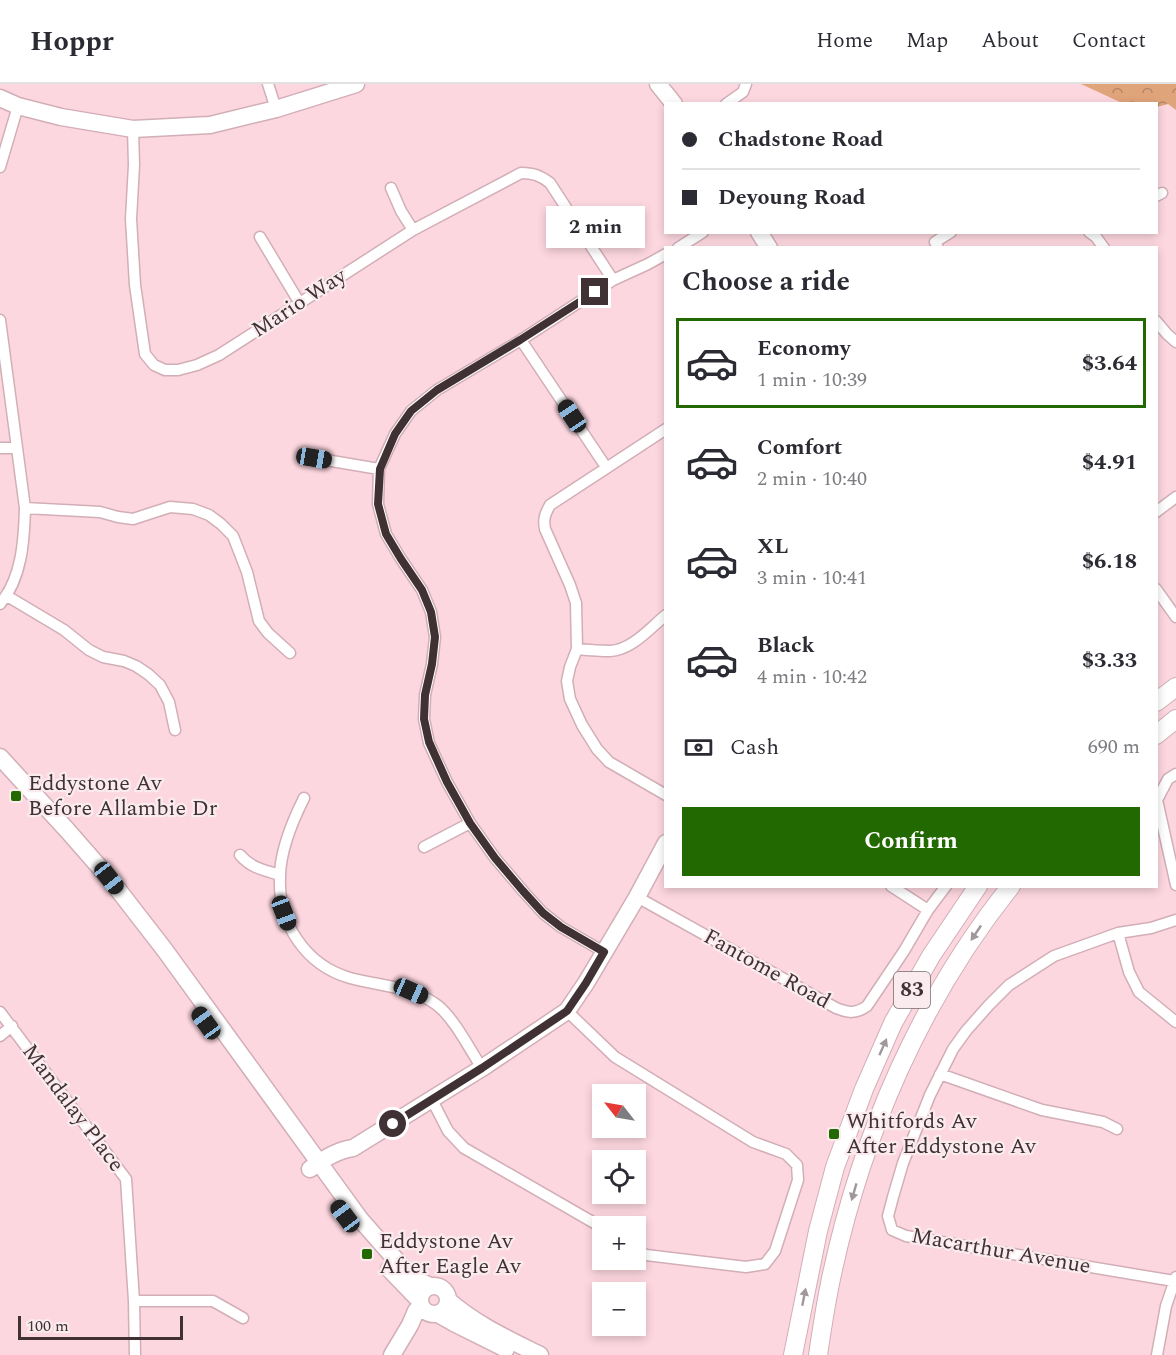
<!DOCTYPE html>
<html lang="en">
<head>
<meta charset="utf-8">
<style>
	body { margin:0; font-family:Spectral,serif; background:#f2f2f3; color:#2b2b33; height:100vh; display:flex; flex-direction:column; font-size:22px; white-space:nowrap }
	* { box-sizing:border-box; margin:0 }
	p { font-size:20px; color:#7c7c81 }
	.icon { flex:none; width:33px; height:33px; fill:none; stroke:currentColor; stroke-width:2; stroke-linecap:round; stroke-linejoin:round }
	.map { position:relative; flex:1; overflow:hidden }
	.details { position:absolute; left:664px; top:162px; width:494px; height:642px; display:flex; flex-direction:column; background:#fff; border-radius:0px; box-shadow:0 3px 9px #0003 }
	.details>* { flex:none }
	.hud { position:absolute; left:664px; top:18px; width:494px; height:132px; border-radius:0px; box-shadow:0 3px 9px #0003; display:grid; align-content:center; height:132px; padding:0 18px; background:#fff }
	.needle { width:39px; rotate:301deg }
	.controls { position:absolute; left:592px; top:1000px; display:grid; gap:12px }
	.controls a { display:grid; place-items:center; width:54px; height:54px; border-radius:0px; background:#fff; box-shadow:0 3px 9px #0003; font-size:30px }
	.scale { position:absolute; left:18px; bottom:15px; width:165px; box-sizing:border-box; padding-left:6px; border:3px solid #403135; border-top:0; font-size:16px; line-height:21px; white-space:nowrap; color:#403135; -webkit-text-stroke:4px #faebef; paint-order:stroke }
	.end { position:absolute; width:27px; height:27px; margin:-14px; border:8px solid #403135; background:#fff; box-shadow:0 0 0 3px #fff }
	.from { border-radius:50% }
	.bubble { position:absolute; height:42px; border-radius:0px; background:#fff; box-shadow:0 3px 9px #0003; font-size:20px; font-weight:700; line-height:42px; text-align:center }
	.car { position:absolute; width:18px; height:36px; margin:-18px -9px; border-radius:8px; box-shadow:0 0 4px 2px #0007; background:linear-gradient(#222 24%,#8ab4d8 0 40%,#222 0 76%,#8ab4d8 0 86%,#222 0) }
	.hud b { display:flex; align-items:center; gap:21px; height:57px; font-size:22px }
	.hud b+b { border-top:2px solid #e1e1e2 }
	.hud i { width:15px; height:15px; background:#2b2b33 }
	ul { padding:0; list-style:none }
	li { display:flex; align-items:center; gap:18px; height:90px; margin:0 12px 9px; padding:0 6px; border:3px solid transparent; border-radius:0px }
	li div { flex:1 }
	li b { display:block; font-size:22px }
	li em { font-style:normal; font-weight:700 }
	li.on { border-color:#226901 }
	li>.icon { width:54px; height:54px; stroke-width:1.5 }
	h2 { padding:0 18px; font-size:27px; line-height:72px }
	.pay { display:flex; align-items:center; gap:15px; height:66px; padding:0 18px; font-size:22px }
	.pay p { margin-inline-start:auto }
	.button { display:flex; gap:12px; margin-top:auto; padding:12px 18px }
	.button a { flex:1; height:69px; border-radius:0px; background:#226901; color:#fff; font-size:24px; font-weight:700; line-height:69px; text-align:center }
	header { display:flex; align-items:center; gap:36px; box-sizing:border-box; height:84px; padding:0 30px; background:#fff; border-bottom:2px solid #e1e1e2 }
	header strong { font-size:28px }
	nav { display:flex; gap:33px; margin-inline-start:auto; font-size:21px }
	.map>svg:first-child { display:block }
</style>
</head>
<body>
<header>
<strong>Hoppr</strong>
<nav><a>Home</a><a>Map</a><a>About</a><a>Contact</a></nav>
</header>
<div class="map">
<svg width="1176" height="1271" viewBox="0 0 1176 1271">
	<defs>
		<pattern id="forest-crowns" width="20" height="18" patternUnits="userSpaceOnUse" patternTransform="scale(1.5)"><rect width="20" height="18" fill="#dfa47a"/><path d="M2 6a3 3 0 1 1 6 0M12 15a3 3 0 1 1 6 0" fill="none" stroke="#b68665"/></pattern>
	</defs>
	<rect width="100%" height="100%" fill="#fdd7e0"/>
	<!-- forest -->
	<path fill="url(#forest-crowns)" d="M1081,0H1176V26L1168,20L1157,23L1156,20L1122,19Z"/>
	<g fill="none" stroke-linecap="round" stroke-linejoin="round">
		<!-- street casing -->
		<g stroke="#d2aeb7" stroke-width="13">
			<path id="street" d="M268,0L276,25
				M726,20L743,8L746,0
				M133,45L134,81L131,135L135,201L145,270L154,281L165,286H178L197,281L219,271L413,146L521,89C534,89 541,92 550,99L613,196
				M0,83L18,22
				M391,104L401,127L413,146
				M1156,112L1162,109
				M1089,148L1096,153L1104,164
				M260,153L299,218
				M678,164L703,148
				M938,164L935,158L951,148
				M0,236L25,424C24,457 22,494 0,520
				M1156,237L1167,250L1176,258
				M521,256L606,383
				M666,345L550,421C545,430 543,435 545,445L570,501L576,519L577,565L570,583L567,597L570,615L582,641L597,665L609,678L666,711
				M0,364H17
				M314,374L379,385
				M25,424L100,428L118,433L133,435L170,423L193,425L209,431L221,440L233,452L247,488L259,537L268,549L290,569
				M1156,428L1176,413
				M1156,505L1176,533
				M7,512L64,546L89,566L103,573L124,577L136,582L148,590L160,601L169,618L175,646
				M577,565C588,566 599,567 610,567C632,566 650,544 666,531
				M1176,690L1168,695L1157,716L1176,801
				M304,714C293,736 280,768 280,793C278,839 305,881 350,894C379,902 412,902 437,921C454,934 470,966 482,984
				M424,763L470,739
				M240,771C251,784 264,786 280,791
				M891,802L928,826
				M637,813L836,924C848,929 856,930 867,922L904,867L928,826L946,802
				M1118,849L1129,888L1139,908L1176,938
				M604,868L561,843L543,829L523,807L495,774L470,739L447,698L429,659L424,635L425,611L432,580L435,553L431,528L422,506L401,475L386,450L378,420L379,385L395,350L411,327L437,306L521,256L613,196L648,180L666,170
				M567,927L615,973L753,1058L786,1070L797,1081L798,1096L775,1167L765,1180L746,1183L646,1171L636,1165
				M0,928L126,1095L134,1217L135,1271
				M0,952L12,942
				M940,990L1042,1026L1103,1038L1117,1045
				M432,1016L448,1047L464,1064L603,1144
				M1174,1197L906,1152L892,1146L888,1132L893,1113L903,1079L930,1011L953,965L966,947L989,921L1009,901L1054,872L1118,849L1151,844L1176,836
				M134,1217H213L243,1234
				M1157,1271L1166,1222L1176,1193"/>
		</g>
		<!-- secondary casing -->
		<g stroke="#d2aeb7" stroke-width="19">
			<path id="secondary" d="M658,0L674,20
				M0,14L18,22L61,33L133,45L210,41L276,25L356,0
				M759,148L769,164
				M0,673L67,746L109,794L164,865L360,1135L411,1193L430,1202
				M310,1085C323,1075 338,1066 353,1064L482,984L567,927L586,899L637,813L666,759
				M389,1185L420,1217
				M420 1216a14 14 0 1 1 28 0a14 14 0 1 1-28 0Z
				M448,1216C475,1240 508,1255 540,1271
				M438,1230L454,1239L506,1265
				M392,1271L410,1241L416,1227L421,1222"/>
		</g>
		<!-- primary casing -->
		<g stroke="#d2aeb7" stroke-width="20">
			<path id="primary" d="M1156,618L1176,603
				M1156,651L1176,635
				M793,1271L818,1147L835,1083L864,1005L893,939L931,872L978,802
				M818,1271C822,1244 826,1217 832,1190C862,1051 921,914 1011,802"/>
		</g>
		<!-- street -->
		<use href="#street" stroke="#fff" stroke-width="10"/>
		<!-- secondary -->
		<use href="#secondary" stroke="#fff" stroke-width="16"/>
		<!-- primary -->
		<use href="#primary" stroke="#fff" stroke-width="18"/>
	</g>
	<!-- one-way arrows -->
	<defs><path id="oneway-solid" d="M-6-.8H1V-3.2L6.5 0L1 3.2V.8H-6Z" transform="scale(1.5)"/></defs>
	<g fill="#a0989a">
		<use href="#oneway-solid" transform="translate(976 849) rotate(124)"/>
		<use href="#oneway-solid" transform="translate(883 963) rotate(-66)"/>
		<use href="#oneway-solid" transform="translate(854 1108) rotate(106)"/>
		<use href="#oneway-solid" transform="translate(804 1213) rotate(-79)"/>
	</g>
	<g fill="none" stroke-linecap="round" stroke-linejoin="round">
		<!-- route -->
		<path stroke="#403135" stroke-width="8" d="M393,1040L482,984L567,927L586,899L604,868L561,843L543,829L523,807L495,774L470,739L447,698L429,658L424,635L425,611L432,580L435,553L431,528L422,506L401,475L386,450L378,420L380,385L395,350L411,327L437,306L520,256L595,208"/>
	</g>
	<!-- markers -->
	<g fill="#226901" stroke="#faebef" stroke-width="2">
		<rect x="10" y="706" width="12" height="12" rx="3"/>
		<rect x="828" y="1044" width="12" height="12" rx="3"/>
		<rect x="361" y="1164" width="12" height="12" rx="3"/>
	</g>
	<g text-anchor="middle" dominant-baseline="central" stroke-width="4.5" stroke-linejoin="round" paint-order="stroke">
		<!-- shield labels -->
		<rect fill="#faebef" stroke="#78696d" stroke-width="1.5" x="894" y="888" width="36" height="36" rx="4.5"/>
		<g font-size="21" font-weight="bold" fill="#403135">
			<text x="912" y="906">83</text>
		</g>
		<!-- street labels -->
		<g font-size="22" fill="#403135" stroke="#faebef">
			<text transform="translate(299 219) rotate(-33)">Mario Way</text>
			<text transform="translate(767 885) rotate(29)">Fantome Road</text>
			<text transform="translate(73 1024) rotate(53)">Mandalay Place</text>
			<text transform="translate(1001 1167) rotate(10)">Macarthur Avenue</text>
		</g>
		<!-- poi labels -->
		<g font-size="22" fill="#403135" stroke="#faebef" text-anchor="start">
			<text x="28" y="699">Eddystone Av<tspan x="28" dy="25">Before Allambie Dr</tspan></text>
			<text x="846" y="1037">Whitfords Av<tspan x="846" dy="25">After Eddystone Av</tspan></text>
			<text x="379" y="1157">Eddystone Av<tspan x="379" dy="25">After Eagle Av</tspan></text>
		</g>
	</g>
</svg>
<div class="controls">
<a><svg class="needle" viewBox="-14 -14 28 28"><path d="M0-13l5 13h-10z" fill="#e53935"/><path d="M0 13l5-13h-10z" fill="#7c7c81"/></svg></a>
<a><svg class="icon" aria-label="locate" viewBox="0 0 24 24"><circle cx="12" cy="12" r="6"/><path d="M12 2v4M12 18v4M2 12h4M18 12h4"/></svg></a>
<a>+</a>
<a>−</a>
</div>
<div class="scale">100 m</div>
<i class="end from" style="left:393px;top:1040px"></i>
<i class="end" style="left:595px;top:208px"></i>
<div class="bubble" style="left:546px;top:122px;width:99px">2 min</div>
<i class="car" style="left:572px;top:332px;rotate:326deg"></i>
<i class="car" style="left:314px;top:374px;rotate:99deg"></i>
<i class="car" style="left:109px;top:794px;rotate:142deg"></i>
<i class="car" style="left:284px;top:829px;rotate:159deg"></i>
<i class="car" style="left:411px;top:907px;rotate:114deg"></i>
<i class="car" style="left:206px;top:939px;rotate:324deg"></i>
<i class="car" style="left:345px;top:1132px;rotate:323deg"></i>
<div class="hud">
<b><i class="from"></i>Chadstone Road</b>
<b><i></i>Deyoung Road</b>
</div>
<section class="details">
<h2>Choose a ride</h2>
<ul>
<li class="on"><svg class="icon" aria-label="car" viewBox="0 0 24 24"><path d="M5 17H2v-5l4-1 3-4h7l3 4 3 1v5h-3M9 17h6M6 11h13"/><circle cx="7" cy="17" r="2"/><circle cx="17" cy="17" r="2"/></svg><div><b>Economy</b><p>1 min · 10:39</p></div><em>$3.64</em></li>
<li><svg class="icon" aria-label="car" viewBox="0 0 24 24"><path d="M5 17H2v-5l4-1 3-4h7l3 4 3 1v5h-3M9 17h6M6 11h13"/><circle cx="7" cy="17" r="2"/><circle cx="17" cy="17" r="2"/></svg><div><b>Comfort</b><p>2 min · 10:40</p></div><em>$4.91</em></li>
<li><svg class="icon" aria-label="car" viewBox="0 0 24 24"><path d="M5 17H2v-5l4-1 3-4h7l3 4 3 1v5h-3M9 17h6M6 11h13"/><circle cx="7" cy="17" r="2"/><circle cx="17" cy="17" r="2"/></svg><div><b>XL</b><p>3 min · 10:41</p></div><em>$6.18</em></li>
<li><svg class="icon" aria-label="car" viewBox="0 0 24 24"><path d="M5 17H2v-5l4-1 3-4h7l3 4 3 1v5h-3M9 17h6M6 11h13"/><circle cx="7" cy="17" r="2"/><circle cx="17" cy="17" r="2"/></svg><div><b>Black</b><p>4 min · 10:42</p></div><em>$3.33</em></li>
</ul>
<div class="pay"><svg class="icon" aria-label="cash" viewBox="0 0 24 24"><path d="M3 7h18v10H3z"/><circle cx="12" cy="12" r="2"/></svg>Cash<p>690 m</p></div>
<div class="button"><a>Confirm</a></div>
</section>
</div>
</body>
</html>
